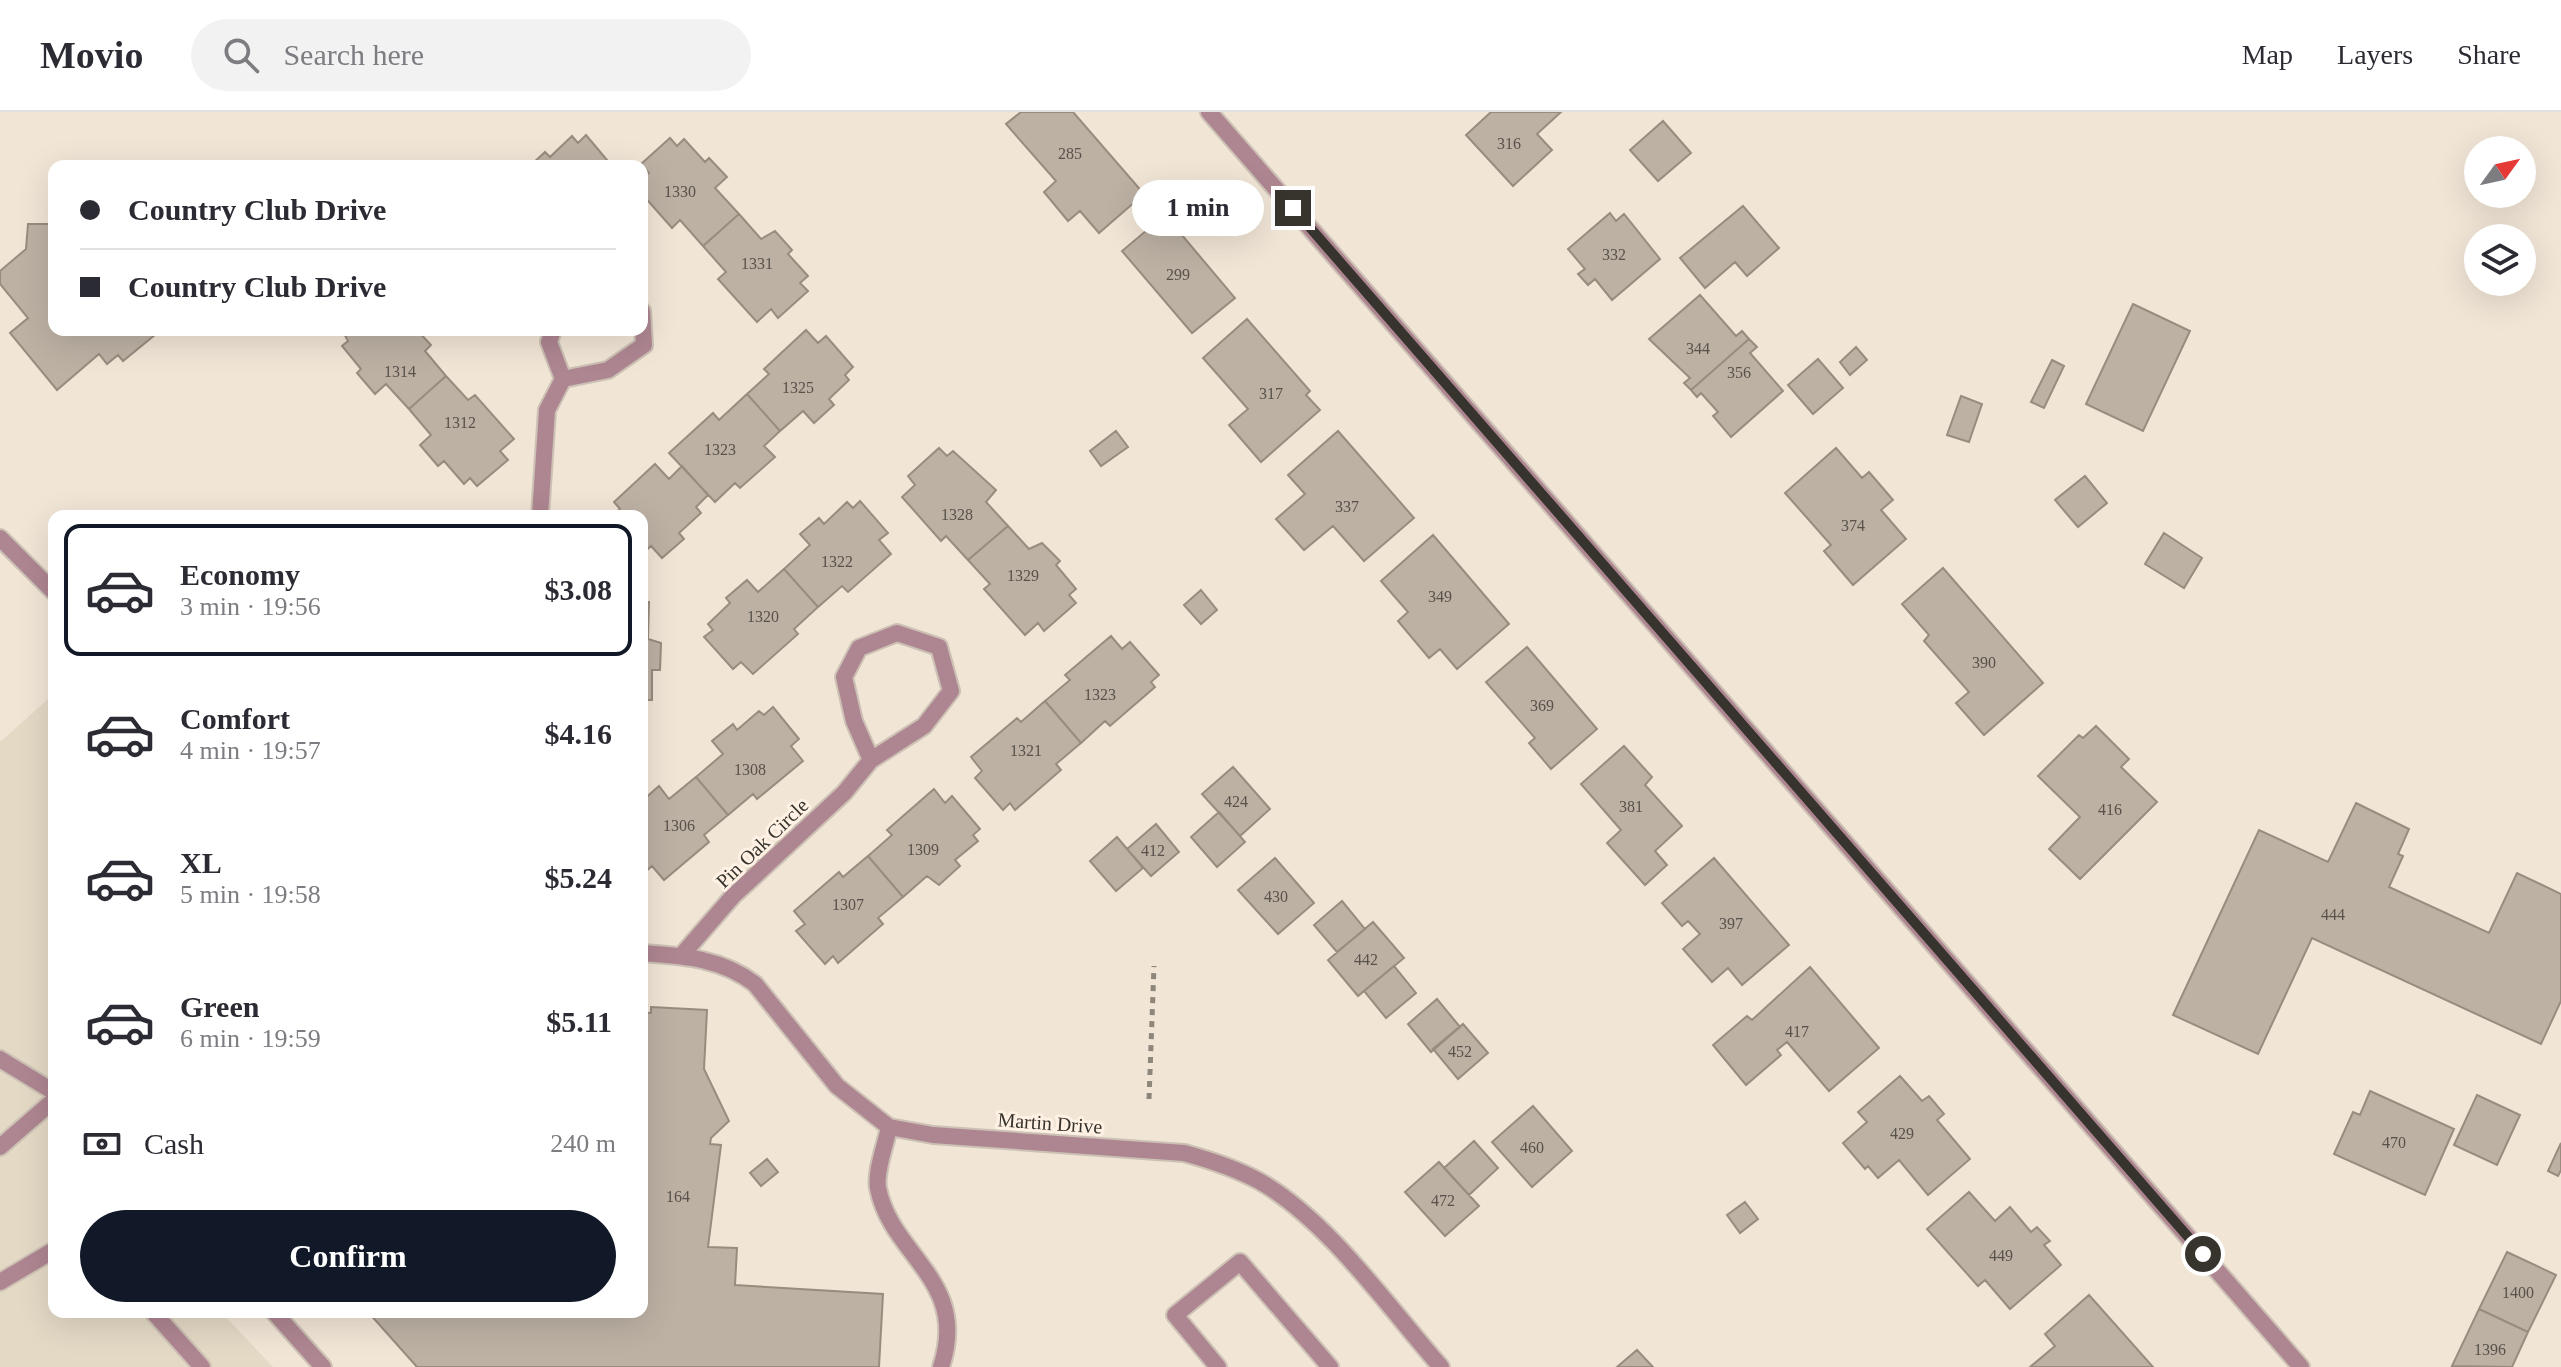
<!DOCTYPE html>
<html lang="en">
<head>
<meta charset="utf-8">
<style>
	body { margin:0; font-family:Georgia,serif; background:#f2f2f3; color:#2b2b33; height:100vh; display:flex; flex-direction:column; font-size:30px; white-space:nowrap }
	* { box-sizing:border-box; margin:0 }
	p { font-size:26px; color:#7c7c81 }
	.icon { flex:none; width:44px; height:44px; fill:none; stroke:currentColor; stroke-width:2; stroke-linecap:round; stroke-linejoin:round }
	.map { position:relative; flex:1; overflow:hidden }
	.details { position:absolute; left:48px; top:398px; width:600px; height:808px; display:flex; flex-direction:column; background:#fff; border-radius:16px; box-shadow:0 8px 32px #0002 }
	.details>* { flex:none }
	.top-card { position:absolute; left:48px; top:48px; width:600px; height:176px; border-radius:16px; box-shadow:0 8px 32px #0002; display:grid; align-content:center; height:176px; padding:0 32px; background:#fff }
	.needle { width:52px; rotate:57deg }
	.fabs { position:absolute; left:2464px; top:24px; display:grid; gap:16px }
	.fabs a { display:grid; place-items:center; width:72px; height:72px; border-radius:50%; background:#fff; box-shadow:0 8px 32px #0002; font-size:40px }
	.end { position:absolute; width:36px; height:36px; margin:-18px; border:10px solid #37332d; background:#fff; box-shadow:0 0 0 4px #fff }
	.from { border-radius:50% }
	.bubble { position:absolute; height:56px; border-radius:28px; background:#fff; box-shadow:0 8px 32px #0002; font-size:26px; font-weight:600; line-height:56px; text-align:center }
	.top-card b { display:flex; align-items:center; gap:28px; height:76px; font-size:30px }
	.top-card b+b { border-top:2px solid #e1e1e2 }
	.top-card i { width:20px; height:20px; background:#2b2b33 }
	ul { padding:14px 0 0; list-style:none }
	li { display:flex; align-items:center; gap:24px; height:132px; margin:0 16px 12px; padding:0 16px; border:4px solid transparent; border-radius:16px }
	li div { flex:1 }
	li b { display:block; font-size:30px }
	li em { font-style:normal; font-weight:600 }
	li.active { border-color:#111827 }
	li>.icon { width:72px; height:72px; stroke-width:1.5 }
	.pay { display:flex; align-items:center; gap:20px; height:88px; padding:0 32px; font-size:30px }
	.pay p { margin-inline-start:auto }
	.action { display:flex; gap:16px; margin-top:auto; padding:16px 32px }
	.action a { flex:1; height:92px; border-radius:48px; background:#111827; color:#fff; font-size:32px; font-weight:600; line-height:92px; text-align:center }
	header { display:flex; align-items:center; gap:48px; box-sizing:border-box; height:112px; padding:0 40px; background:#fff; border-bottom:2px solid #e1e1e2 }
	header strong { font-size:38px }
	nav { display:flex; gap:44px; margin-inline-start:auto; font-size:28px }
	.search { width:560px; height:72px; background:#f2f2f3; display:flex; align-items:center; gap:20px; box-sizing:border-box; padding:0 28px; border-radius:44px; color:#7c7c81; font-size:30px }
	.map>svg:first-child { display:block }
</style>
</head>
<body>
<header>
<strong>Movio</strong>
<div class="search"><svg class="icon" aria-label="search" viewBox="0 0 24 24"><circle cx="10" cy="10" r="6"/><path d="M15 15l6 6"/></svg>Search here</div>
<nav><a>Map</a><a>Layers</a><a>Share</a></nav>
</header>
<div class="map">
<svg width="2561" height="1255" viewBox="0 0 2561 1255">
	<rect width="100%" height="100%" fill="#f1e5d6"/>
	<!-- medical -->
	<path fill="#e4d9c5" d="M54,582V1200H221L273,1255H0V630Z"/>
	<!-- building -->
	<path fill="#bdb1a4" stroke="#988c7f" stroke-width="2" d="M1021,0H1073L1144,82L1099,121L1080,99L1068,109L1044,80L1056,69L1006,12Z
		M1491,0H1561L1537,22L1552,38L1513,74L1466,23Z
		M1663,9L1691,41L1658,69L1630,38Z
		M586,23L612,54H530L545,40L550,45L572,24L578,31Z
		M670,26L677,34L684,27L705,50L709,46L727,65L715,76L739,102L703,134L680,108L672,116L642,82V67L649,61L641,52Z
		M1743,94L1779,136L1747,164L1735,150L1705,176L1680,146Z
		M1610,101L1616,109L1624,102L1660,147L1612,188L1595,167L1588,173L1578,162L1585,157L1568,137Z
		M739,102L761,127L775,119L792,138L788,142L808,164L800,171L808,179L778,206L771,197L757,210L718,167L726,160L703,134Z
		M1165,103L1235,186L1192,221L1122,139Z
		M28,112H53L54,218H161L123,249L118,243L107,252L99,242L57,278L10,221L28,206L0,172V159L26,137Z
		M1700,183L1736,224L1742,219L1749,227L1691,278L1684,271L1690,266L1649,227Z
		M2133,192L2190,219L2143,319L2086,292Z
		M1247,207L1310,279L1306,283L1320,298L1261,350L1229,313L1248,297L1203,246Z
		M342,218H417L431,233L425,239L446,264L409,297L386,272L375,282L357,261L361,257L342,234L348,229Z
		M806,218L818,231L826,224L853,255L845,263L849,268L829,287L834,293L814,311L803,299L780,319L747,282L769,262L764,257Z
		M1749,227L1757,235L1750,241L1783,279L1731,325L1713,304L1718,300L1701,281L1697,285L1691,278Z
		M1856,235L1867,248L1850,263L1840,250Z
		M1818,247L1843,276L1813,302L1788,273Z
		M2052,248L2064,254L2044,296L2031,290Z
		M446,264L468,288L475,283L514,327L500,339L508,348L477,374L470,366L464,372L444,349L438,354L420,333L431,323L409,297Z
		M747,282L780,319L764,334L775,345L740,376L735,371L715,390L669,341L713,301L719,308Z
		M1961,284L1982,292L1969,330L1947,323Z
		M1116,319L1128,335L1101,354L1090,339Z
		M1338,319L1414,406L1364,449L1333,414L1304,438L1276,407L1305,382L1288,363Z
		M939,336L947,344L953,339L996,378L986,390L1008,414L968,448L946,424L941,429L902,385L915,373L908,364Z
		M1836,336L1862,366L1869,360L1893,388L1881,398L1906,427L1853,473L1824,439L1831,433L1785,381Z
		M655,352L669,367L682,354L708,383L696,395L701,401L679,421L684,427L662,446L651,434L642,442V404H612L620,397L614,390Z
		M2085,364L2107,391L2078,415L2055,388Z
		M860,389L888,421L879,428L891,442L848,480L842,474L818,495L784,457L810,433L800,422L819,406L824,412L847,390L853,396Z
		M1008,414L1029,437L1042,431L1060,449L1056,453L1076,477L1069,483L1076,491L1044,519L1038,511L1025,523L984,477L990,472L968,448Z
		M2164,421L2202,446L2184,476L2145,452Z
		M1433,423L1509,512L1457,557L1440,537L1429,546L1398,509L1408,500L1381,469Z
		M1943,456L2043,571L1984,623L1956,591L1969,580L1924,529L1929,523L1902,492Z
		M784,457L818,495L794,517L798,522L753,562L741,550L733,557L704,525L713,518L708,512L730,491L726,486L747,468L758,480Z
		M1201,478L1217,498L1201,512L1184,493Z
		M642,490H649L648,527L661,531L660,558H652V588H643V597Z
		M1111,524L1122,537L1130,530L1159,563L1151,570L1155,575L1110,614L1105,609L1081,631L1045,589L1070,568L1065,563Z
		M1527,535L1597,617L1551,657L1529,631L1535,626L1486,570Z
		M1045,589L1081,631L1056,652L1061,658L1015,698L1010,691L1003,698L975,666L982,659L971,645L1017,606L1021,610Z
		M773,595L799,627L791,634L803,649L757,687L753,682L728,703L696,665L723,642L712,629L733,612L737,618L759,599L764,603Z
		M2096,614L2129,647L2121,655L2157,690L2080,767L2049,737L2080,705L2038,664L2079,623L2083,626Z
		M1624,634L1652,665L1645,673L1682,714L1655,739L1667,753L1645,773L1607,731L1621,718L1581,672Z
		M1233,655L1270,697L1240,724L1202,682Z
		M696,665L728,703L704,723L709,730L664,768L652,754L643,762L642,689L659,674L669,687Z
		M934,677L945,691L952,684L980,717L973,723L978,729L955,748L960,754L939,773L927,764L903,785L868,744L892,723L887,718Z
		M2356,691L2409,717L2398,742L2403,744L2389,775L2489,821L2517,761L2561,782V889L2541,932L2312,826L2258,942L2173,903L2259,718L2328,750Z
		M1219,700L1245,730L1217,755L1191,725Z
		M1156,712L1179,740L1151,764L1127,737Z
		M1117,725L1143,756L1116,779L1090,749Z
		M868,744L903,785L878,806L883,812L838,851L833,844L825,852L796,819L805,812L794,799L839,760L843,765Z
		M1275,746L1314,791L1278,822L1238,778Z
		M1714,746L1789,833L1742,873L1728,856L1712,870L1683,837L1700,822L1688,809L1682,814L1662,791Z
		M1342,789L1365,817L1337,840L1314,813Z
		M1373,810L1404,846L1358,884L1328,848Z
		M1394,854L1416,881L1386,906L1364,879Z
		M1810,855L1879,936L1829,979L1787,930L1777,938L1781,943L1746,973L1713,933L1747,904L1752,908Z
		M1437,887L1460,915L1431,940L1408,912Z
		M651,895L707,898L704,957L729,1009L711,1026L710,1032L721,1033L708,1135L737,1136L735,1173L883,1182L879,1255H417L368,1200H642V900L651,901Z
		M1463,912L1488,941L1458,967L1433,937Z
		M1900,964L1922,989L1929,984L1944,1002L1937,1008L1970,1047L1928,1083L1899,1048L1878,1066L1868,1054L1865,1057L1843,1031L1867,1010L1858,1000Z
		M2370,979L2454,1017L2425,1083L2334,1042L2353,1000L2360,1003Z
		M2477,983L2520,1003L2497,1053L2454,1033Z
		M1533,994L1572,1039L1532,1075L1492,1030Z
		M1474,1029L1498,1056L1469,1083L1444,1056Z
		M2561,1031V1058L2558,1064L2548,1059Z
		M767,1047L778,1060L761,1074L750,1061Z
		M1439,1050L1479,1094L1445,1124L1405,1080Z
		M1969,1080L1995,1109L2010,1095L2031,1120L2037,1115L2050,1129L2044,1133L2061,1153L2010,1197L1985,1168L1978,1174L1927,1117Z
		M1745,1090L1758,1107L1740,1121L1727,1103Z
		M2507,1140L2556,1163L2528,1220L2479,1197Z
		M2089,1183L2153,1255H2030L2055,1234L2045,1222Z
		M2479,1197L2528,1220L2512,1255L2452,1254Z
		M1637,1238L1653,1255H1617Z"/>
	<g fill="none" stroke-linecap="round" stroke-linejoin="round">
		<!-- lane casing -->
		<g stroke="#ccc1b4" stroke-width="20">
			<path id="lane" d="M0,947L54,980
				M889,1015C886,1032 875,1059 878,1076C891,1144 970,1168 941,1255
				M0,1035L54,988
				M0,1170L54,1138
				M153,1200L202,1255
				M274,1200L323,1255
				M1218,1255L1175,1203L1240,1150L1330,1255"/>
		</g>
		<!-- street casing -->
		<g stroke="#ccc1b4" stroke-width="20">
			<path id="street" d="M1209,0L2301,1255
				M563,267L608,258L644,233L642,199
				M540,404L547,298L563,267L549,230L553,218
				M0,426L54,480
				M642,841C683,844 721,846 755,872L837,974L889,1015L933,1023L1184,1041C1210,1048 1235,1056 1259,1069C1327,1107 1389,1196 1441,1255
				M681,844L733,784L844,681L871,648L924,614L951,579L939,535L897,521L859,536L844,565L854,609L871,648"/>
		</g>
		<!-- path -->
		<path stroke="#8d867b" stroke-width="5" stroke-dasharray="6 6" stroke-linecap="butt" d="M1149,987L1154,854"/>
		<!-- lane -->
		<use href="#lane" stroke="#ae8691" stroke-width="16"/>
		<!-- street -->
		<use href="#street" stroke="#ae8691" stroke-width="16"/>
	</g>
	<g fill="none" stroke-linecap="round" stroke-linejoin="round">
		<!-- route -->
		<path stroke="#37332d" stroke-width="10" d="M1293,96L2203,1142"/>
	</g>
	<g text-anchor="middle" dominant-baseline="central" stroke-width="6" stroke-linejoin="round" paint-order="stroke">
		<!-- number labels -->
		<g font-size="16" fill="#58524b">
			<text x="1509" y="31">316</text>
			<text x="1070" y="41">285</text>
			<text x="680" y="79">1330</text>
			<text x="1614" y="142">332</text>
			<text x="757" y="151">1331</text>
			<text x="1178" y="162">299</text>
			<text x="1698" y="236">344</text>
			<text x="400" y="259">1314</text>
			<text x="1739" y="260">356</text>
			<text x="798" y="275">1325</text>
			<text x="1271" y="281">317</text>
			<text x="460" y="310">1312</text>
			<text x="720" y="337">1323</text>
			<text x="1347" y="394">337</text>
			<text x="957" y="402">1328</text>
			<text x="1853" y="413">374</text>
			<text x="837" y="449">1322</text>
			<text x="1023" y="463">1329</text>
			<text x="1440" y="484">349</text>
			<text x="763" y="504">1320</text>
			<text x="1984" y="550">390</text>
			<text x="1100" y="582">1323</text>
			<text x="1542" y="593">369</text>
			<text x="1026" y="638">1321</text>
			<text x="750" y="657">1308</text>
			<text x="1236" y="689">424</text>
			<text x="1631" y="694">381</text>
			<text x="2110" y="697">416</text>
			<text x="679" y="713">1306</text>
			<text x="923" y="737">1309</text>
			<text x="1153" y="738">412</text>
			<text x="1276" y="784">430</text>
			<text x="848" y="792">1307</text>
			<text x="2333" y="802">444</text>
			<text x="1731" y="811">397</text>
			<text x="1366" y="847">442</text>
			<text x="1797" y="919">417</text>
			<text x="1460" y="939">452</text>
			<text x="1902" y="1021">429</text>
			<text x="2394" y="1030">470</text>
			<text x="1532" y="1035">460</text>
			<text x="678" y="1084">164</text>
			<text x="1443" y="1088">472</text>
			<text x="2001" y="1143">449</text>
			<text x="2518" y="1180">1400</text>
			<text x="2490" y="1237">1396</text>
		</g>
		<!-- street labels -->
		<g font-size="20" fill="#37332d" stroke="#fff2e4">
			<text transform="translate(762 731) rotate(-44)">Pin Oak Circle</text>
			<text transform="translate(1050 1011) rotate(4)">Martin Drive</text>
		</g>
	</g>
</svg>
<div class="fabs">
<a><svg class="needle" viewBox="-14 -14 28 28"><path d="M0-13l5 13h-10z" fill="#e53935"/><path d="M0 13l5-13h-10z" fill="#7c7c81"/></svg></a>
<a><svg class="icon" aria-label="layers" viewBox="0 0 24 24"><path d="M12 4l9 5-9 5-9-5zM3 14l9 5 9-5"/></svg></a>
</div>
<i class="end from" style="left:2203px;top:1142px"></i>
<i class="end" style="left:1293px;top:96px"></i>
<div class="bubble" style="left:1132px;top:68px;width:132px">1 min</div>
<div class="top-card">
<b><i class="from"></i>Country Club Drive</b>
<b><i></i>Country Club Drive</b>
</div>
<section class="details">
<ul>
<li class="active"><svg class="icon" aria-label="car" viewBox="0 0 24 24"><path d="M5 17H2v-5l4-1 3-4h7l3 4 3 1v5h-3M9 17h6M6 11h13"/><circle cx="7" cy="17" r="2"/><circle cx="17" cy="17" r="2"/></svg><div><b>Economy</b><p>3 min · 19:56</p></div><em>$3.08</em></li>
<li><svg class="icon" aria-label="car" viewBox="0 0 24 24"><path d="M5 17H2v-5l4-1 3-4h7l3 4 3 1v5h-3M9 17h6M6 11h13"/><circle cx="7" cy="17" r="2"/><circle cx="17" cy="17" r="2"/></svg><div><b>Comfort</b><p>4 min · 19:57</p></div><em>$4.16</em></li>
<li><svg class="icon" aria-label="car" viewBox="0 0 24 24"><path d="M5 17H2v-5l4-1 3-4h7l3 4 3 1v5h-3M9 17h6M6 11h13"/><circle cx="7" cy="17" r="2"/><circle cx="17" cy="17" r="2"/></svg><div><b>XL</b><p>5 min · 19:58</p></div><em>$5.24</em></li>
<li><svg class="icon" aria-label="car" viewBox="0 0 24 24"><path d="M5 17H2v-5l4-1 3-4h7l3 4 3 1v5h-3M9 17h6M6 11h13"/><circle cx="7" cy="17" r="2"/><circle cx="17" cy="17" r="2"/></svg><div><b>Green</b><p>6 min · 19:59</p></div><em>$5.11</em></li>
</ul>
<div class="pay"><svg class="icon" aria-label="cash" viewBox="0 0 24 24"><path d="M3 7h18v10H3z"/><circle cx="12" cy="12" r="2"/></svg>Cash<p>240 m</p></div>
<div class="action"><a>Confirm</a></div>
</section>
</div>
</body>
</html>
